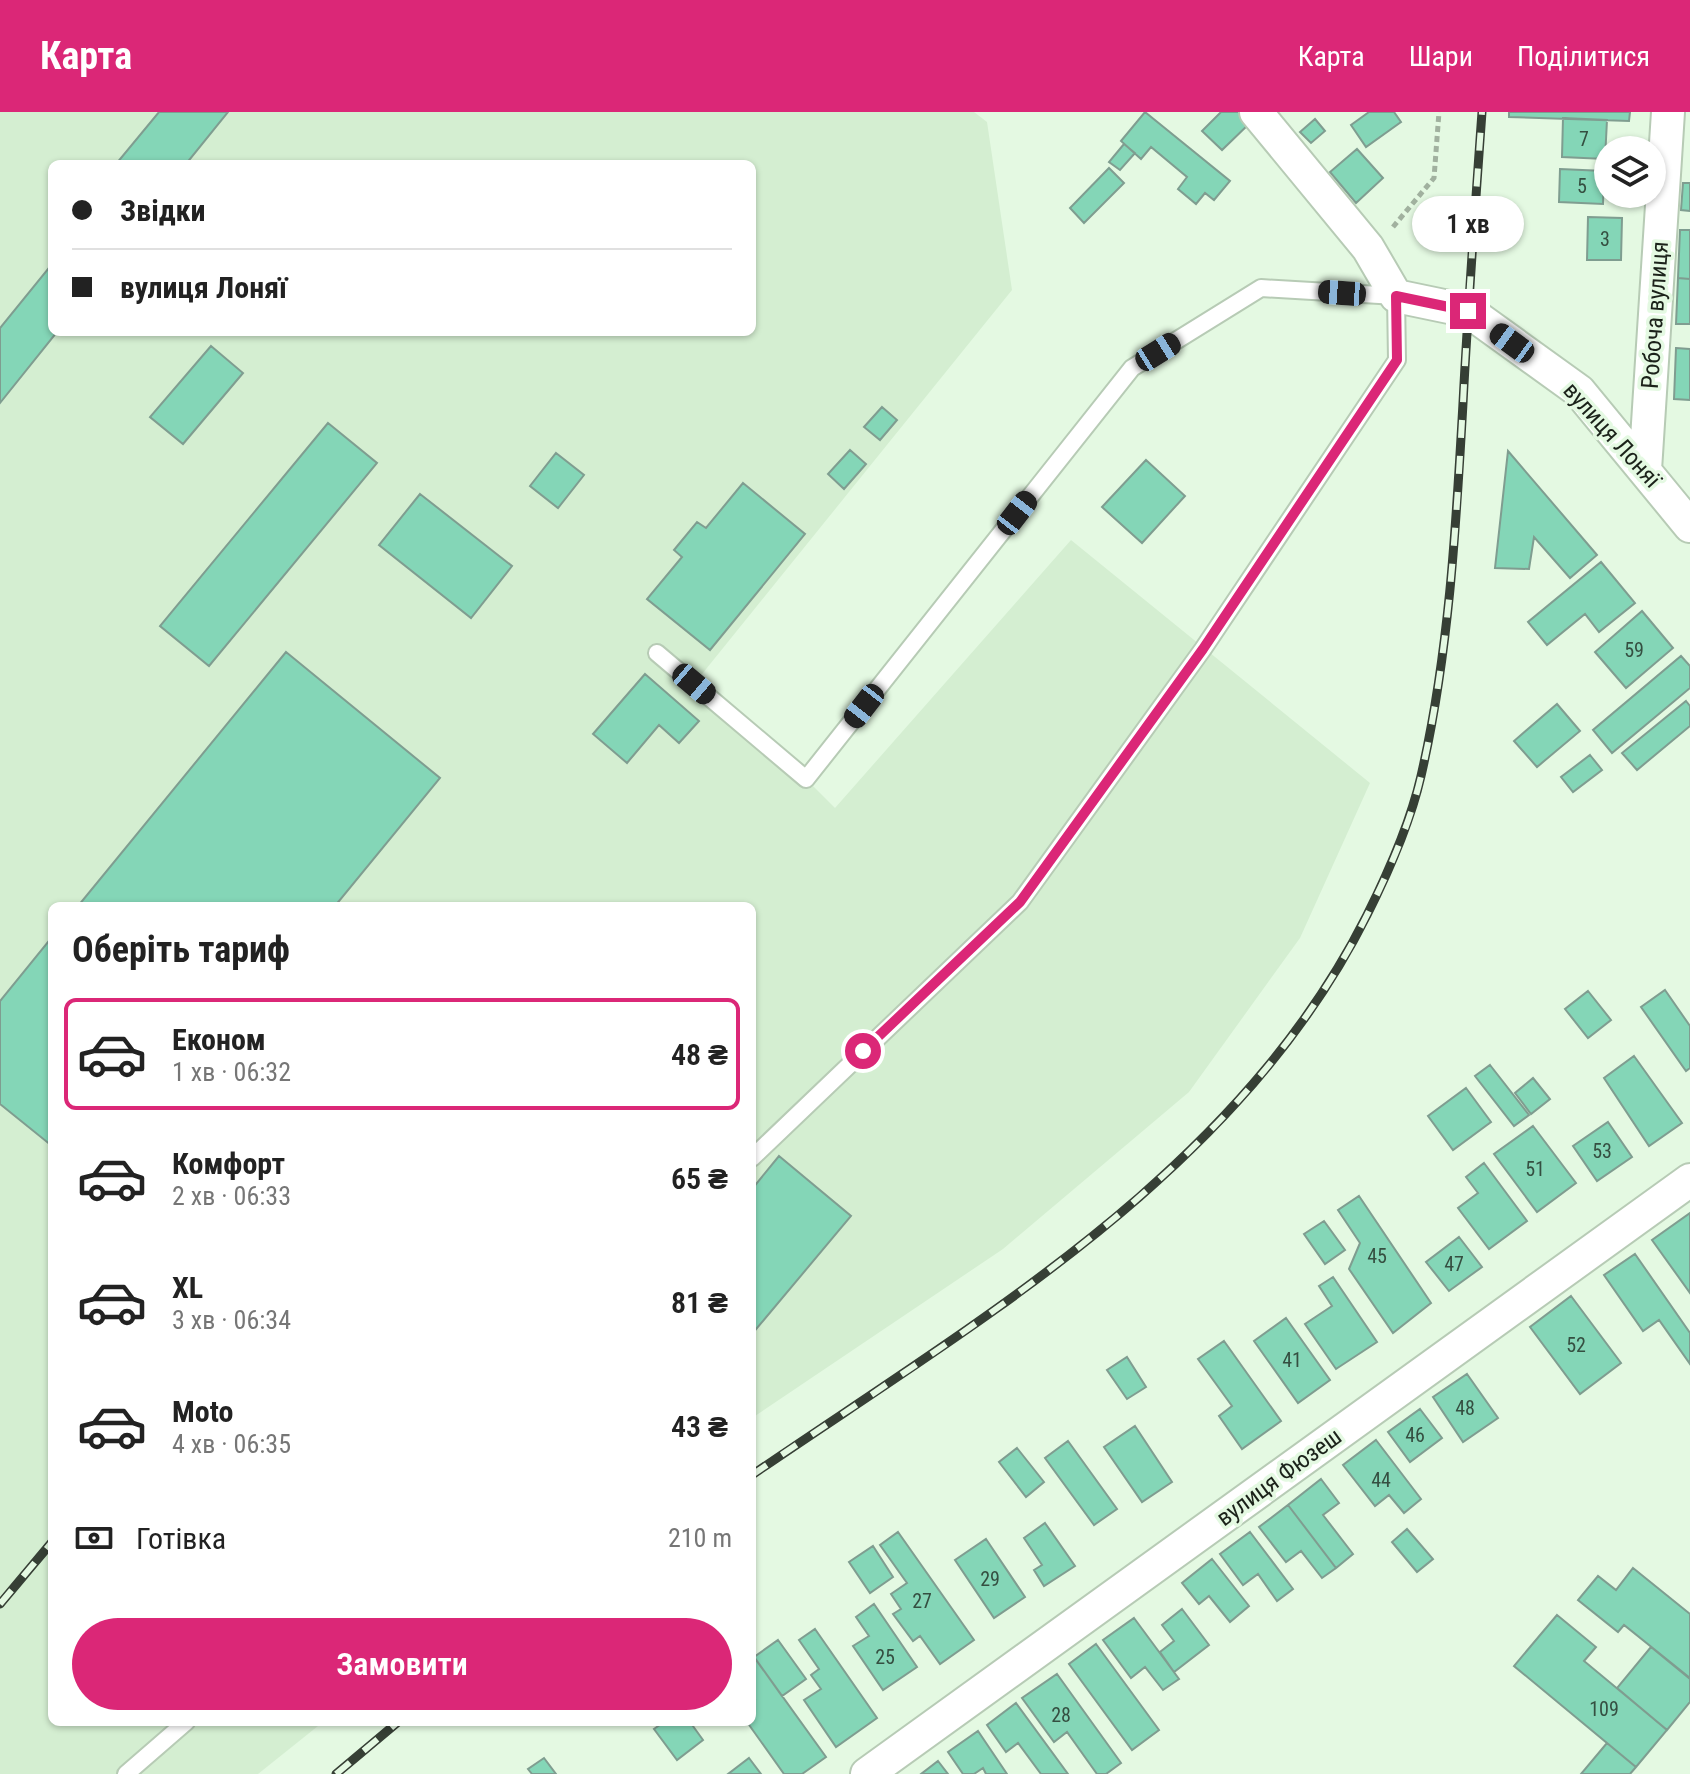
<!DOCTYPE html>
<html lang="uk">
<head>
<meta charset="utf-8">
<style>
	body { margin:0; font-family:"Roboto Condensed",sans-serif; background:#f2f2f2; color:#222; height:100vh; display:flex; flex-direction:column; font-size:30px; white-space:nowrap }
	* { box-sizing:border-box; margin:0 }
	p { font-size:26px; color:#767676 }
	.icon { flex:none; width:44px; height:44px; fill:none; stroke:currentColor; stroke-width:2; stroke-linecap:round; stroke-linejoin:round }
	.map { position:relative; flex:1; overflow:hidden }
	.side { position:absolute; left:48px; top:790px; width:708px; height:824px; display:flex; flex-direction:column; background:#fff; border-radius:12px; box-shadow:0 2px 6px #0004 }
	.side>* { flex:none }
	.guide { position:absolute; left:48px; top:48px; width:708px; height:176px; border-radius:12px; box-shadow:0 2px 6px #0004; display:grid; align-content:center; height:176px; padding:0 24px; background:#fff }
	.controls { position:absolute; left:1594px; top:24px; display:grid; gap:16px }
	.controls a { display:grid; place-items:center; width:72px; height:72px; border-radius:50%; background:#fff; box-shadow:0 2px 6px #0004; font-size:40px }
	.end { position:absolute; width:36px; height:36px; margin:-18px; border:10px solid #db2777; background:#fff; box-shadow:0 0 0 4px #fff }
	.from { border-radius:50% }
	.bubble { position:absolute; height:56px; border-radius:28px; background:#fff; box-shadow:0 2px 6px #0004; font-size:26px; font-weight:600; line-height:56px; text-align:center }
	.car { position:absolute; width:24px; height:48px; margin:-24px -12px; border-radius:10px; box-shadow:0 0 6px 2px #0007; background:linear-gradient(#222 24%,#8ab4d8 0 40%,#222 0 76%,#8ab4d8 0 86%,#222 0) }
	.guide b { display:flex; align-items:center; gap:28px; height:76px; font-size:30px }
	.guide b+b { border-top:2px solid #e0e0e0 }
	.guide i { width:20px; height:20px; background:#222 }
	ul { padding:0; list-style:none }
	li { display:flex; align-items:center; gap:24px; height:112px; margin:0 16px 12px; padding:0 8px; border:4px solid transparent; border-radius:12px }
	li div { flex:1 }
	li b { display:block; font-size:30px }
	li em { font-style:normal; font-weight:600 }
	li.current { border-color:#db2777 }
	li>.icon { width:72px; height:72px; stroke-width:1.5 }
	h2 { padding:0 24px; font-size:36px; line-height:96px }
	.pay { display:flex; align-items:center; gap:20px; height:88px; padding:0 24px; font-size:30px }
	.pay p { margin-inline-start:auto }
	.action { display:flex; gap:16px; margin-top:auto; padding:16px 24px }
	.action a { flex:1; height:92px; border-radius:48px; background:#db2777; color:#fff; font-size:32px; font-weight:600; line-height:92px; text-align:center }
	header { display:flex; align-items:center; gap:48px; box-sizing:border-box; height:112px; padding:0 40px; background:#db2777; color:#fff }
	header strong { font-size:38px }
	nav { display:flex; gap:44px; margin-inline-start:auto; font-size:28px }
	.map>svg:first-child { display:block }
</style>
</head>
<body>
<header>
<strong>Карта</strong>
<nav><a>Карта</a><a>Шари</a><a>Поділитися</a></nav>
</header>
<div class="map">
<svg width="1690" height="1662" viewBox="0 0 1690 1662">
	<rect width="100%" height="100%" fill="#e4f9e2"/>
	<!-- built -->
	<path fill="#d4eed1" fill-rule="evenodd" d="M0,0H974L987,10L1012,178L694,572L806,667L835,696L1071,428L1370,671L1300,826L1189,980L1003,1137L752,1306V794H52V1610H323L258,1662H0ZM52,52H752V220H52Z"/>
	<!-- building -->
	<path fill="#84d6b7" stroke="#7f9d90" stroke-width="2" d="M159,0H228L186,52H116Z
		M1145,0L1230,69L1214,88L1205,81L1196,92L1178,77L1187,65L1151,35L1141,47L1121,29Z
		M1221,0H1241L1251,10L1222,38L1202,19Z
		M1369,0H1394L1401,10L1366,35L1351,13Z
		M1509,0H1630L1629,9L1509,5Z
		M1563,6L1607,8L1605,47L1562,45Z
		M1315,7L1325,19L1311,31L1300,20Z
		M1124,32L1135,41L1120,58L1109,50Z
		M1357,37L1383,66L1356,91L1330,60Z
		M1109,56L1124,71L1084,111L1070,96Z
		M1560,57L1604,59L1603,92L1559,90Z
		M1683,71H1690V99L1681,98Z
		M1588,105L1622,106L1621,148H1587Z
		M1680,118H1690V167L1678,166Z
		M52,152V220H57L0,291V216Z
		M1678,166L1690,167V212H1676Z
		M211,234L243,261L183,332L150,305Z
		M1676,236L1690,237V288L1674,287Z
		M882,295L897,308L880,328L864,315Z
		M328,311L377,351L209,554L160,514Z
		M850,338L866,352L844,377L828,362Z
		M1508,339L1597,443L1570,466L1534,425L1529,457L1495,456Z
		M556,341L584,363L558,396L530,374Z
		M1146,348L1185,384L1142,431L1102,395Z
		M743,371L805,422L710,538L647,487L682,445L674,438L697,410L706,416Z
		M420,382L512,454L471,506L379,433Z
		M1601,450L1635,491L1599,520L1585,502L1547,533L1528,510Z
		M1642,499L1673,536L1626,576L1595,540Z
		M286,540L440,666L335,794H78Z
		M1681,544L1690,554V576L1612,641L1593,618Z
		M645,562L699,609L679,631L659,613L627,651L593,622Z
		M1686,589L1690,594V614L1637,658L1622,641Z
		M1557,592L1580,619L1537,655L1514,629Z
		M1590,643L1602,658L1573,680L1561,665Z
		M52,825V1034L0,992V889Z
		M1665,878L1690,914V956L1686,959L1641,895Z
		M1588,879L1611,908L1588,926L1565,897Z
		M1634,944L1682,1011L1649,1034L1604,966Z
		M1490,953L1529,1003L1514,1014L1475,964Z
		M1533,966L1550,987L1531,1002L1515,981Z
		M1466,976L1491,1010L1453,1038L1428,1004Z
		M1608,1010L1632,1045L1597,1069L1573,1034Z
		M1533,1014L1576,1071L1537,1100L1494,1042Z
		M779,1044L851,1104L752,1222V1077Z
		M1484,1051L1527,1109L1489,1137L1458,1096L1478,1081L1466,1065Z
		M1359,1084L1431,1191L1393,1221L1349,1157L1360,1131L1338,1098Z
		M1690,1101V1181L1652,1128Z
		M1324,1109L1345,1138L1325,1152L1304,1122Z
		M1459,1125L1482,1155L1449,1179L1426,1150Z
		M1635,1142L1690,1221V1252L1659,1208L1643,1219L1604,1163Z
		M1333,1165L1377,1230L1336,1257L1305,1212L1332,1194L1319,1174Z
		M1571,1184L1621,1251L1580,1282L1530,1215Z
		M1286,1206L1330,1268L1298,1291L1254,1229Z
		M1224,1229L1281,1309L1242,1337L1219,1304L1232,1294L1198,1247Z
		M1127,1245L1146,1275L1127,1287L1107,1258Z
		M1467,1262L1498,1306L1463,1330L1433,1285Z
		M1420,1297L1442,1326L1410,1350L1388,1320Z
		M1135,1314L1172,1370L1142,1390L1104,1335Z
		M1376,1328L1421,1387L1404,1401L1389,1383L1375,1394L1343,1353Z
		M1068,1329L1117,1397L1094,1413L1045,1346Z
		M1017,1336L1044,1370L1026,1385L999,1350Z
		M1321,1367L1339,1391L1323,1403L1353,1442L1336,1456L1288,1393Z
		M1288,1393L1336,1456L1322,1466L1301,1439L1286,1450L1259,1415Z
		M1045,1411L1075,1454L1044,1474L1034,1458L1042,1453L1024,1426Z
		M1407,1417L1433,1447L1417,1460L1392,1430Z
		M898,1420L974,1528L940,1552L920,1524L913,1529L893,1502L901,1497L891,1482L907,1471L880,1433Z
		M1250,1420L1293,1477L1277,1489L1258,1462L1243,1473L1220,1442Z
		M986,1427L1025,1485L994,1506L955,1448Z
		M873,1434L893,1465L870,1481L849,1450Z
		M1212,1447L1249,1494L1230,1510L1209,1484L1199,1492L1182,1471Z
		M1633,1456L1690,1502V1566L1624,1513L1618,1520L1578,1488L1598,1464L1616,1478Z
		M874,1492L917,1555L883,1578L853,1534L869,1524L856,1505Z
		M1182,1497L1209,1533L1174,1560L1160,1540L1174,1529L1162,1513Z
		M1557,1503L1596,1535L1584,1549L1667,1618L1636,1655L1514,1554Z
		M1134,1506L1179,1567L1163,1578L1145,1555L1131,1566L1103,1528Z
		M815,1517L877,1606L836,1635L804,1588L821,1577L811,1563L819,1557L799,1528Z
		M778,1528L806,1567L782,1584L754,1545Z
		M1096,1532L1159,1618L1132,1638L1069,1552Z
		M1651,1535L1690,1567V1590L1667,1618L1617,1576Z
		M752,1542L826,1645L802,1662H784L747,1610H752V1589L755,1587L752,1582Z
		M1057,1562L1121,1651L1106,1662H1097L1067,1620L1054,1630L1022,1586Z
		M1016,1591L1068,1662H1041L1018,1631L1006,1640L987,1613Z
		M664,1610H690L703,1628L677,1648L654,1617Z
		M978,1619L1007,1662H986L983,1656L974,1662H963L948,1640Z
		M1607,1631L1636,1655L1630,1662H1581Z
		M544,1646L556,1662H532L528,1657Z
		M749,1646L761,1662H728Z
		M938,1649L948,1662H921Z"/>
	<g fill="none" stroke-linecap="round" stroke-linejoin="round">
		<!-- lane casing -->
		<g stroke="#b7cbb5" stroke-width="20">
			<path id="lane" d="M657,541L806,667L1132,256L1261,176L1396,184L1397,248L1203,537L1020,790L752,1046
				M126,1662L186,1610"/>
		</g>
		<!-- street casing -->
		<g stroke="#b7cbb5" stroke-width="36">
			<path id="street" d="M1256,0L1368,136L1396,184L1468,199L1579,279L1690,414
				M1645,358L1668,0
				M867,1662L1690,1068"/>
		</g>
		<!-- path -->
		<path stroke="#a1b19f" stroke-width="5" stroke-dasharray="6 4" stroke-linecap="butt" d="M1393,115L1434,66L1439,0"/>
		<!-- lane -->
		<use href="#lane" stroke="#fff" stroke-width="16"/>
		<!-- street -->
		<use href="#street" stroke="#fff" stroke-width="32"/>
		<!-- rail casing -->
		<g stroke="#363f35" stroke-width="9">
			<path id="rail" d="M752,1363C981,1206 1238,1060 1367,803C1389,759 1410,712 1421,664C1449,542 1456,415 1463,291C1468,194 1475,97 1482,0
				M0,1492L52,1430
				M336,1662L398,1610"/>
		</g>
		<!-- rail -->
		<use href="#rail" stroke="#e4f9e2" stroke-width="6" stroke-dasharray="18" stroke-linecap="butt"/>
	</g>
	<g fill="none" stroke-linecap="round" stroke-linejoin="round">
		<!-- route -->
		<path stroke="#db2777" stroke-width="10" d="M863,939L1020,790L1203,537L1397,248L1396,184L1468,199"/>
	</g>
	<g text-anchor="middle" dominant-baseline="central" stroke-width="7" stroke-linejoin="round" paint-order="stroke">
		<!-- number labels -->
		<g font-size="20" fill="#354f41">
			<text x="1584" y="27">7</text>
			<text x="1582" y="74">5</text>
			<text x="1605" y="127">3</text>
			<text x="1634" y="538">59</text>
			<text x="1602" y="1039">53</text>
			<text x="1535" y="1057">51</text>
			<text x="1377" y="1144">45</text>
			<text x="1454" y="1152">47</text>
			<text x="1576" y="1233">52</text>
			<text x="1292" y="1248">41</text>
			<text x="1465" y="1296">48</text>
			<text x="1415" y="1323">46</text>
			<text x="1381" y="1368">44</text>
			<text x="990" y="1467">29</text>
			<text x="922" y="1489">27</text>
			<text x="885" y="1545">25</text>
			<text x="1604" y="1597">109</text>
			<text x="1061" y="1603">28</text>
		</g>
		<!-- street labels -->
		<g font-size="24" fill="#1b221a" stroke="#e4f9e2">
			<text transform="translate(1655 203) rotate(-86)">Робоча вулиця</text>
			<text transform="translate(1612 323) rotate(48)">вулиця Лоняї</text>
			<text transform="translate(1279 1365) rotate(-36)">вулиця Фюзеш</text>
		</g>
	</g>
</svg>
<div class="controls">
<a><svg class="icon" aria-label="layers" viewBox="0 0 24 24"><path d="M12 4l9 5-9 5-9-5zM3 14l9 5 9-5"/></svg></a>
</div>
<i class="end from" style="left:863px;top:939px"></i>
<i class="end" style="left:1468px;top:199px"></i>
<div class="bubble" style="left:1412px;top:84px;width:112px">1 хв</div>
<i class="car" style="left:1342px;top:181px;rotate:274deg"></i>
<i class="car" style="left:1512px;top:231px;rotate:306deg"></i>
<i class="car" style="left:1158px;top:240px;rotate:58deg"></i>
<i class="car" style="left:1017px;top:401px;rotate:38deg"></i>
<i class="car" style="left:694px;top:572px;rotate:130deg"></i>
<i class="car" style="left:864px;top:594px;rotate:218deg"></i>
<div class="guide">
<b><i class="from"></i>Звідки</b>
<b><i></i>вулиця Лоняї</b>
</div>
<section class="side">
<h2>Оберіть тариф</h2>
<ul>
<li class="current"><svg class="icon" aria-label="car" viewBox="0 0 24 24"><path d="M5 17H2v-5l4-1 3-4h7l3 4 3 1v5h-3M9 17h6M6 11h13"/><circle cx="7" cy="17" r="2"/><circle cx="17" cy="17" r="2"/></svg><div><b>Економ</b><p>1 хв · 06:32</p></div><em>48 ₴</em></li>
<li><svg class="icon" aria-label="car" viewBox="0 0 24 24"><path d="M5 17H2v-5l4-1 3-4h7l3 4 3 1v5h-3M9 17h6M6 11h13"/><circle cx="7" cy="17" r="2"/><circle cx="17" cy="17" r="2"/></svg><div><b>Комфорт</b><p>2 хв · 06:33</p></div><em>65 ₴</em></li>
<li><svg class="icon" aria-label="car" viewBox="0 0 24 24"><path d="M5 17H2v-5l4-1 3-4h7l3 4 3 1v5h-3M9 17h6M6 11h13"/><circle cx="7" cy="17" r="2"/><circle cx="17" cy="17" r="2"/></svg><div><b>XL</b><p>3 хв · 06:34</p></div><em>81 ₴</em></li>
<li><svg class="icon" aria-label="car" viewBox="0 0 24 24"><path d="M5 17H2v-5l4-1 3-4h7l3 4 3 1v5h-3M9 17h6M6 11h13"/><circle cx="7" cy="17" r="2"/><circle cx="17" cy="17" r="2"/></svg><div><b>Moto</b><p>4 хв · 06:35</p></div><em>43 ₴</em></li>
</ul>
<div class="pay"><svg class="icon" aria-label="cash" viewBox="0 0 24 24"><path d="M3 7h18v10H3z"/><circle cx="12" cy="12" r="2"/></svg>Готівка<p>210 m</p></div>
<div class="action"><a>Замовити</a></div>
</section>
</div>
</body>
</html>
